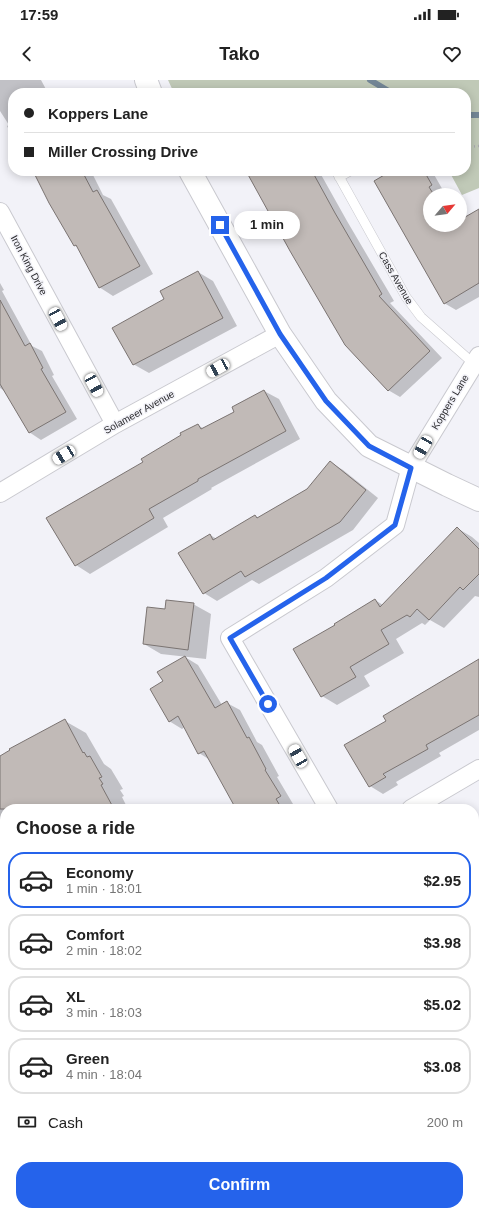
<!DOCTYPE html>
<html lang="en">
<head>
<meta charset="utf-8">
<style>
	body { margin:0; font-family:Arial,sans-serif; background:#f2f2f2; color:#222; height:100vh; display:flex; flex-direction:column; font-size:15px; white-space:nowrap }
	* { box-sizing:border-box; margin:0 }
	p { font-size:13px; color:#767676 }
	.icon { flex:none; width:22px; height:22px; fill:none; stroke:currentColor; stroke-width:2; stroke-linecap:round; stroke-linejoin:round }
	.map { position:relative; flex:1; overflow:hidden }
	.sheet { position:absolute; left:0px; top:724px; width:479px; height:412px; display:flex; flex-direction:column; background:#fff; border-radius:16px 16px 0 0; box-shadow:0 2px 10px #0003 }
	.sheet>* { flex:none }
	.hud { position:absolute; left:8px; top:8px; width:463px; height:88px; border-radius:16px; box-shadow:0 2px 10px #0003; display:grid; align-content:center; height:88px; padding:0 16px; background:#fff }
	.needle { width:26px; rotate:61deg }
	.tools { position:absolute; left:423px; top:108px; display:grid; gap:8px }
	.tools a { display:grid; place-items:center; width:44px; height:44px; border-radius:50%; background:#fff; box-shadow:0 2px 10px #0003; font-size:20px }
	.end { position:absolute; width:18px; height:18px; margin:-9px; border:5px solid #2563eb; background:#fff; box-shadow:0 0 0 2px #fff }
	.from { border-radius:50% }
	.bubble { position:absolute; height:28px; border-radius:14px; background:#fff; box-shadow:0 2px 10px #0003; font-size:13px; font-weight:700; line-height:28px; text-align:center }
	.car { position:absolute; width:12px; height:24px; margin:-12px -6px; border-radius:5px; box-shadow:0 0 3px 1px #0007; background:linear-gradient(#fff 24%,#345 0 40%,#fff 0 76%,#345 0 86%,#fff 0) }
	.hud b { display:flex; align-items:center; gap:14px; height:38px; font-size:15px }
	.hud b+b { border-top:1px solid #e0e0e0 }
	.hud i { width:10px; height:10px; background:#222 }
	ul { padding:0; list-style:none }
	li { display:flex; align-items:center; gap:12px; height:56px; margin:0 8px 6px; padding:0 8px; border:2px solid #e0e0e0; border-radius:16px }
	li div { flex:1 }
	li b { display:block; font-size:15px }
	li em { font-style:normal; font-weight:700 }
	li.on { border-color:#2563eb }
	li>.icon { width:36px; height:36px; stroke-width:1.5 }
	h2 { padding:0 16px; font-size:18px; line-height:48px }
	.pay { display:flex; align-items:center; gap:10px; height:44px; padding:0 16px; font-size:15px }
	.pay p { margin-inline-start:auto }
	.primary-button { display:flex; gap:8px; margin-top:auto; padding:8px 16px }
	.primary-button a { flex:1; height:46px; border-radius:16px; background:#2563eb; color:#fff; font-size:16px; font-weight:700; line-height:46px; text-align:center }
	.status { display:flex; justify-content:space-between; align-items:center; height:28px; padding:0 20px; background:#fff; direction:ltr }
	.status svg { height:11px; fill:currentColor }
	header { display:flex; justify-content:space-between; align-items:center; height:52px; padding:0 16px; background:#fff; font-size:18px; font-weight:700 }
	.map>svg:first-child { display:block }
</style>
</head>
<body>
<div class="status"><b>17:59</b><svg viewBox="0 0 49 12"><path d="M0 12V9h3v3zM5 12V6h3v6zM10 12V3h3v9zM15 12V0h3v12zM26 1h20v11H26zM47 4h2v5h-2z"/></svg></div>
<header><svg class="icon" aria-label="back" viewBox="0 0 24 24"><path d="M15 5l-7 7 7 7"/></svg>Tako<svg class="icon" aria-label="heart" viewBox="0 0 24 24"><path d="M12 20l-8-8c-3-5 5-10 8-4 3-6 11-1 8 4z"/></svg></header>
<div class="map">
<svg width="479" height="1136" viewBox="0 0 479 1136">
	<rect width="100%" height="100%" fill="#f2f2f8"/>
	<!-- green -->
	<path fill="#c0c9b7" d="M168,0H479V108L462,115L449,91H466V13H286L281,12L278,13H174Z"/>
	<!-- shadow -->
	<path fill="#0003" d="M0,0H41L48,13H13V58L7,46L9,45L0,31Z
		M34,91H91L103,115L111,119L153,194L113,216L99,207L78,167L75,166L50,122Z
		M247,91H319L347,141L394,221L390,223L442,278L400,317L388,310Z
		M393,91H432L444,112L441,115H430V145H460V141L479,130V217L456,230L444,223Z
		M198,192L213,201L237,246L149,293L133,284L166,220Z
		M0,203L4,210L2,211L32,266L42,271L54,295L52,296L77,339L41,360L29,352L6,312L0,308Z
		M264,311L279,319L300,359L211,408L212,409L163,438L168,447L90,494L76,485L145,382L198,345L204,349L235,332Z
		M330,382L343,390L378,418L353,450L259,504L252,500L217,521L204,513L210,455L217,459L255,436L259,438L308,409Z
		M457,448L472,457L479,463V517L475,516L444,548L430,540L425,545L422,543L396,559L404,573L364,596L370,606L337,625L322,616L295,570L375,520L383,525Z
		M193,524L211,534L206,579L161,574L144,564L166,530Z
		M185,577L198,585L222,625L227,623L240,630L257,662L262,665L279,696L277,697L293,724L289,726L291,729H238L210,680L199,673L185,647L182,649L169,641L164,601Z
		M479,580V650L439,673L441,676L396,702L398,705L383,714L370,706L387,641Z
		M65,641L86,653L104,684L111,689L123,709L120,710L124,716L122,717L128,729H5V819L0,816V677Z
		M479,741V819L474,822V744Z
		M479,850V905L474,896V853Z
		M474,1035L479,1038V1099L474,1094Z
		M5,1120V1131H95L88,1136H0V1123Z"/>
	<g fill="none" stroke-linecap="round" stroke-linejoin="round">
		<!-- stream -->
		<path stroke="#738696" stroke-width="6" d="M370,0L392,13
			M466,35H479"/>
	</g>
	<!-- building -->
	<path fill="#c1bab7" stroke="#7b7472" d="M33,91H82L93,112L97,110L140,186L99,208L76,165L74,166L49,123Z
		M246,91H312L335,133L382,214L379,216L430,271L388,311L345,265L290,171Z
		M391,91H424L432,105L429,107L434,115H430V145H460V140L479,129V203L444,224L374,101Z
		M198,191L223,238L133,285L112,248L164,219L160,211Z
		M0,220L25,266L30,263L43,288L41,289L66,332L29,353L0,304Z
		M264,310L286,351L198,399V401L149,429L154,438L75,486L46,438L143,382L141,379L181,355L180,353L198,344L201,349L234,332L232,327Z
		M330,381L366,410L340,442L245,497L241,491L203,514L178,473L210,454L213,460L255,435L257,438L307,409Z
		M457,447L479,469V494L463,510L460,507L429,540L417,529L410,537L407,535L381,550L389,564L350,587L356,597L321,617L293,569L335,545L334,544L375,519L380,527Z
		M166,520L194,523L188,570L143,564L147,527L165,529Z
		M185,576L215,628L227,621L247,658L249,657L266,689L265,690L281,716L276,719L282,729H236L204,671L198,674L178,636L169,642L150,609L163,601L157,592Z
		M479,579V635L426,665L428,669L383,694L386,697L369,707L344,665L386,641L383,636Z
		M65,639L83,673L84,672L87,677L90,676L102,697L99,698L103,704L101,705L114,729H0V676L10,670L9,669Z"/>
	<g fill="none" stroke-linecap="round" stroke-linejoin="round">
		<!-- service casing -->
		<g stroke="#c9c9cf" stroke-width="10">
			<path id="service" d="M336,91L406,217L421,237L473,283
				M339,97L350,91"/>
		</g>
		<!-- minor casing -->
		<g stroke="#c9c9cf" stroke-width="20">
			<path id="minor" d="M0,132L115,344
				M0,413L115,344L280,254
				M329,729L230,558L326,498L395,445L411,387L479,276
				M411,729L479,689
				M474,984L479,992
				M0,1039L1,1057
				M347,1131L350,1136
				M244,1136L252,1131"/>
		</g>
		<!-- tertiary casing -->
		<g stroke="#c9c9cf" stroke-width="24">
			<path id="tertiary" d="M146,0L151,13
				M190,91L280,254L326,321L369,366L447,405L479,420"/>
		</g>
		<!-- path -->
		<path stroke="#aaaaaf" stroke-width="2.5" stroke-dasharray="1 3" stroke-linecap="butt" d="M278,13L288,10L297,13
			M466,67L479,66"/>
		<!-- service -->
		<use href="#service" stroke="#fff" stroke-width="9"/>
		<!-- minor -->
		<use href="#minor" stroke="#fff" stroke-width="18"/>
		<!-- tertiary -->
		<use href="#tertiary" stroke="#fff" stroke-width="22"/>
	</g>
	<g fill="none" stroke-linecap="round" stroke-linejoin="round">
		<!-- route -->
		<path stroke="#2563eb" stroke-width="5" d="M220,145L280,254L326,321L369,366L411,388L395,445L326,498L230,558L268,624"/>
	</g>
	<g text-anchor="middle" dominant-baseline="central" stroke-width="3" stroke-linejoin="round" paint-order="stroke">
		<!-- street labels -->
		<g font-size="10" fill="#2b2b2e" stroke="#f2f2f8">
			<text transform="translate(29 185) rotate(62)">Iron King Drive</text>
			<text transform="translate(396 198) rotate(60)">Cass Avenue</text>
			<text transform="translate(450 322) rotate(-59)">Koppers Lane</text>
			<text transform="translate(139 332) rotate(-29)">Solameer Avenue</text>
		</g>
	</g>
</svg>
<div class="tools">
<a><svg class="needle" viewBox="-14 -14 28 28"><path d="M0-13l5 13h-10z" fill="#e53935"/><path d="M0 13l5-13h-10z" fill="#767676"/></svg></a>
</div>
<i class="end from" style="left:268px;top:624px"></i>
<i class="end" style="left:220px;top:145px"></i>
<div class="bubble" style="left:234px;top:131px;width:66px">1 min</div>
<i class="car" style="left:58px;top:239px;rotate:152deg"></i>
<i class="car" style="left:218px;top:288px;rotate:241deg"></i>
<i class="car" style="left:94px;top:305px;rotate:152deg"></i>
<i class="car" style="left:423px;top:367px;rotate:210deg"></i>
<i class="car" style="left:64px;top:375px;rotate:239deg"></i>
<i class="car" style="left:298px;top:676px;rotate:330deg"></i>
<div class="hud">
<b><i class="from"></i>Koppers Lane</b>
<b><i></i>Miller Crossing Drive</b>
</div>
<section class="sheet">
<h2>Choose a ride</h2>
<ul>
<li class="on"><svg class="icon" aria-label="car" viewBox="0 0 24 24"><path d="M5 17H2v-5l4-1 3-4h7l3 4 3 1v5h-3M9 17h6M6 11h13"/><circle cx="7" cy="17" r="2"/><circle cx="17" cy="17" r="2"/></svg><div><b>Economy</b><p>1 min · 18:01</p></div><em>$2.95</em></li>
<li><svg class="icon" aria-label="car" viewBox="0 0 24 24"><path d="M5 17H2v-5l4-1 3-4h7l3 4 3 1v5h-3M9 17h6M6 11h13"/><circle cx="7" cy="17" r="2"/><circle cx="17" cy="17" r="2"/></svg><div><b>Comfort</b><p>2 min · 18:02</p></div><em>$3.98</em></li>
<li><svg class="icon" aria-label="car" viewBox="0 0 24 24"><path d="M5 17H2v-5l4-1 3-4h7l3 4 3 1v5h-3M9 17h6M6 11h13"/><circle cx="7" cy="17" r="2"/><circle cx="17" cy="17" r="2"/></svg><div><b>XL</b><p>3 min · 18:03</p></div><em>$5.02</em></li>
<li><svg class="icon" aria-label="car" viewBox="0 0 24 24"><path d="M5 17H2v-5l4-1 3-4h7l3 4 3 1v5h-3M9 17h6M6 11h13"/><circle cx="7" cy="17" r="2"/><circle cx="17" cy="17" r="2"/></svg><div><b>Green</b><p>4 min · 18:04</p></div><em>$3.08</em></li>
</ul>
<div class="pay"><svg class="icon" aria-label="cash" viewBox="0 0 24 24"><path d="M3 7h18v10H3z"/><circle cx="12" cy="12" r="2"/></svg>Cash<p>200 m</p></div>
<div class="primary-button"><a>Confirm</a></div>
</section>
</div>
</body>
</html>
